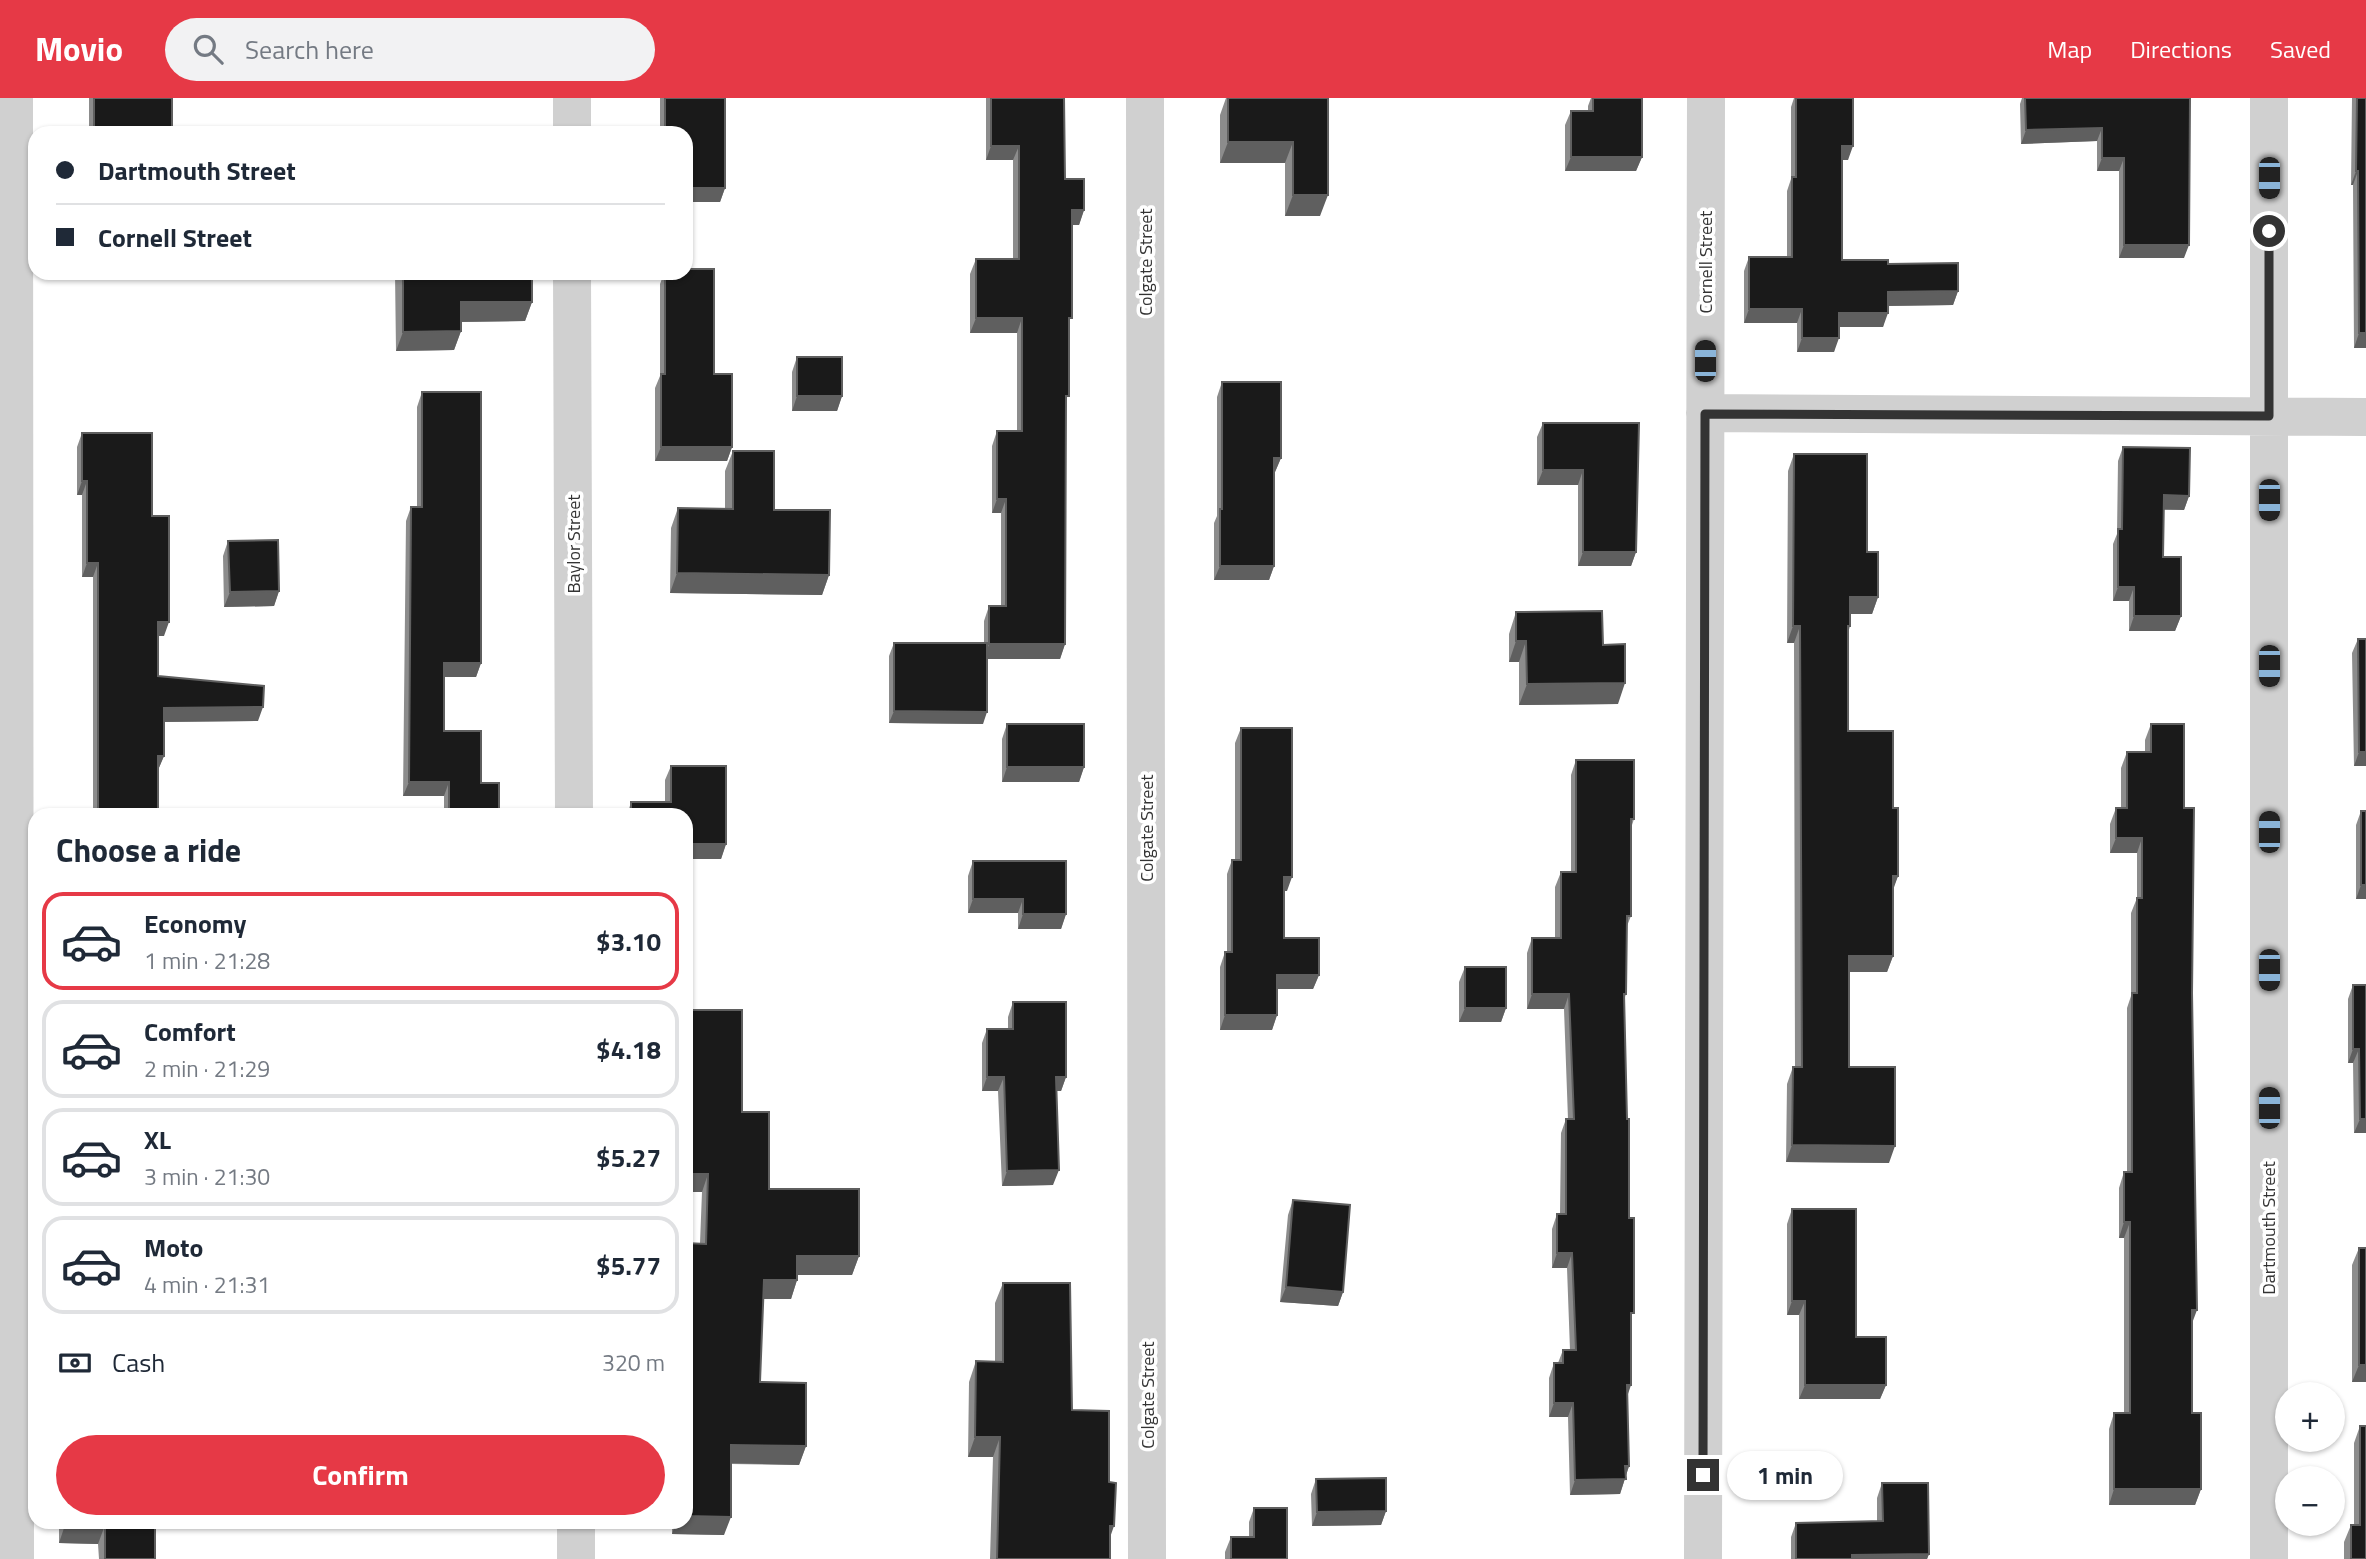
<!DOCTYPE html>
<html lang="en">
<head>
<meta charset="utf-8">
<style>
	body { margin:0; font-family:"Titillium Web",sans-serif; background:#f2f2f3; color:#1f2937; height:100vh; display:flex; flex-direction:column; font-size:26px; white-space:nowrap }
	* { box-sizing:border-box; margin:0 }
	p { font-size:23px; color:#747a83 }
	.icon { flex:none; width:38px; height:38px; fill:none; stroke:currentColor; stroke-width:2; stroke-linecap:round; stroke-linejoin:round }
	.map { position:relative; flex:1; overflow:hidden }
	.details { position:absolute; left:28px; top:710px; width:665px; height:721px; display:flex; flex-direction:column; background:#fff; border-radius:21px; box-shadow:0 2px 5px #0004 }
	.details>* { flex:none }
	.banner { position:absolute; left:28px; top:28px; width:665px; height:154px; border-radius:21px; box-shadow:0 2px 5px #0004; display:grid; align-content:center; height:154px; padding:0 28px; background:#fff }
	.controls { position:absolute; left:2275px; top:1284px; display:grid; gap:14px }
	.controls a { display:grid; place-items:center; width:70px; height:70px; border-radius:50%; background:#fff; box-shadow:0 2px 5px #0004; font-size:35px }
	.end { position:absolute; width:32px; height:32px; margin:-16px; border:9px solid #333; background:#fff; box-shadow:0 0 0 4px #fff }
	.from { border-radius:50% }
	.bubble { position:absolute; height:49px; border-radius:24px; background:#fff; box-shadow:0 2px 5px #0004; font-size:23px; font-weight:700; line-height:49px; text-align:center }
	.car { position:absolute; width:21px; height:42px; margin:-21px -10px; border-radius:9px; box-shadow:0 0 5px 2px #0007; background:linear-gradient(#222 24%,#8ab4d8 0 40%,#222 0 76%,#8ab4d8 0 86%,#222 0) }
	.banner b { display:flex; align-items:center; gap:24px; height:66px; font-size:26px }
	.banner b+b { border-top:2px solid #e0e1e3 }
	.banner i { width:18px; height:18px; background:#1f2937 }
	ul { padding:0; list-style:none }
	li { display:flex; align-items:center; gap:21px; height:98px; margin:0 14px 10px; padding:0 14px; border:4px solid #e0e1e3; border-radius:21px }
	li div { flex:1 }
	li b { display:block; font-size:26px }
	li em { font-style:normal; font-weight:700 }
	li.on { border-color:#e63946 }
	li>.icon { width:63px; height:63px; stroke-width:1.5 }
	h2 { padding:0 28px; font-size:32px; line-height:84px }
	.pay { display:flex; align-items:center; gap:18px; height:77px; padding:0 28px; font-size:26px }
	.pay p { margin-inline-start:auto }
	.action { display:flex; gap:14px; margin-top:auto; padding:14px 28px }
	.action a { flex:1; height:80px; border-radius:42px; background:#e63946; color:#fff; font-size:28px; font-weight:700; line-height:80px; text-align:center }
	header { display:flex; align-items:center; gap:42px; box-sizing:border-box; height:98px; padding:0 35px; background:#e63946; color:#fff }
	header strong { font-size:33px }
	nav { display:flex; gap:38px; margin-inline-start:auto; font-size:24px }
	.search { width:490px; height:63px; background:#f2f2f3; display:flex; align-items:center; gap:18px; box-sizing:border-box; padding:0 24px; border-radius:38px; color:#747a83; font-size:26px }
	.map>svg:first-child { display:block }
</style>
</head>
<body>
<header>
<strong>Movio</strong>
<div class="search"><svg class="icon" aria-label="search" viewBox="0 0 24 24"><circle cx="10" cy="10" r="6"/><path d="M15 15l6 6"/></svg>Search here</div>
<nav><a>Map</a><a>Directions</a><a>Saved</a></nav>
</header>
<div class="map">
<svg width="2366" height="1461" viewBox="0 0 2366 1461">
	<rect width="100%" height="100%" fill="#fff"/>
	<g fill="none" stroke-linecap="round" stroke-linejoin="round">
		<!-- street -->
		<path stroke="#d0d0d0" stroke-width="38" d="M14,0L15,1461
			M572,0V35
			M1145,0L1147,1461
			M572,175L574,718
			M1705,315L2366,319
			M576,1424V1461
			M1703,1461L1706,0
			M2269,1461V0"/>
	</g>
	<!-- wall -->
	<path fill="#8c8c8c" d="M89,0H172V35H89Z
		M660,0H725V90L720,104H686V35H660Z
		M986,0H1064L1065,81L1084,112L1079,127H1072L1066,307L1065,546L1060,561H987L983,626L889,625V558L894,545H984V523L989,508H1001V415H992V348L997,333H1017V235H970V176L976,161H1013V62H986Z
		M1226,0H1328L1320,118H1285V65H1220V17Z
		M1591,0H1642V59L1636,73H1565V27L1571,13H1588V8Z
		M1794,0H1853L1848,62H1842V162L1888,166L1958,193L1953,207L1888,208L1883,229H1839L1834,254H1797V225H1744V173L1749,159H1787V93L1791,81V9Z
		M2022,0H2190L2184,160H2119V73H2097V43L2021,46L2020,6Z
		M2352,0H2366V250H2354L2353,87H2351Z
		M395,175H532V204L525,223L461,224V233L454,252L396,253Z
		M664,175H686L714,276L732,349L727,363H655V290L660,278V186Z
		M797,259L842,298L837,313H792V274Z
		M1222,284L1281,360L1275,374H1274V468L1269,482H1214V425L1217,418V299Z
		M422,294L481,565L476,579H444V633L481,685L499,718H444V698H403L406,423L411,409H417V309Z
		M1543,325H1639L1636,454L1631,468H1578V387H1537V339Z
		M82,335L152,418L164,538H158V578L258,623L164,624V658L158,672V718H93V479H82V397H77V349Z
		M2123,349L2189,398L2184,412H2164L2163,459L2181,518L2175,533H2129V503H2113V446L2117,436L2118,363Z
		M733,353L774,412L829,477L822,497L670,495L671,430L678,410L725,411V373Z
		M1794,356L1867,454L1878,499L1872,516H1850V528L1848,535V633L1893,710L1898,778L1893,790V858L1887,874H1849V969L1889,1065L1786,1064L1787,986L1793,969H1795L1794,545H1787L1788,373Z
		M228,443L279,493L274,508L224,509L223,458Z
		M1516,514L1603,547L1618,606L1519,607V564H1509V536Z
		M2358,541L2366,668H2354L2352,555Z
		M1007,626L1084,669L1079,684H1002V641Z
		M2151,626L2184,710L2192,895V1315L2201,1391L2195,1407H2109V1331L2114,1315H2124V1140H2119V1090L2124,1074H2127V910L2131,898V815L2137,800V755H2110V726L2116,710H2121V670L2127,654H2145V642Z
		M1241,630L1287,793H1284V840L1319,877L1313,891H1277V917L1272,932H1220V869L1225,854H1227V776L1232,762H1235V645Z
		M1576,662L1634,721L1631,730V818L1627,828L1626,896L1624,902L1631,1223L1627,1299L1629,1368L1620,1396L1570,1397L1568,1319H1549V1280L1554,1265H1558L1563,1252H1570L1567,1170H1552V1131L1557,1116H1560L1561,1035L1566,1021H1568L1564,911H1527V855L1532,840H1555V789L1561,774H1571V677Z
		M671,668L726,746L721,761H686V718H627L631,704H665V682Z
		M2361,713L2366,801H2356V727Z
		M973,763L1066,816L1061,831H1018V815H968V778Z
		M1465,869L1506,910L1501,924H1459V884Z
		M2353,887H2366V1035H2354L2353,965H2348V901Z
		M1013,904L1066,979L1061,993H1056L1053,1087L1002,1088L998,993H982V945L987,931H1008V919Z
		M742,1014L769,1091L859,1158L852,1177H797V1182L791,1201H763L760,1284L806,1348L799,1367L731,1366L724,1437L672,1436V1424H686L700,1145L702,1094H686Z
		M1293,1102L1343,1194L1338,1208L1280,1204L1288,1117Z
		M1792,1111L1856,1239L1886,1287L1880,1301H1799V1217H1787V1126Z
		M2359,1150L2366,1284H2352V1167Z
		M1003,1185L1072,1312L1110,1440V1461H990L993,1359H968L969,1284L976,1263L995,1264V1205Z
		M2360,1328L2366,1461H2344V1444L2351,1427H2354V1345Z
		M1316,1381L1386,1413L1381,1427L1312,1428L1311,1396Z
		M1882,1385L1929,1456L1927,1461H1791V1439L1796,1425L1877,1423V1400Z
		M1254,1410L1287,1461H1225V1454L1231,1439H1249V1424Z
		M59,1424H155V1461H99L98,1446L59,1445Z"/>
	<!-- shaded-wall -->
	<path fill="#5f5f5f" d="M2102,30L2097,43L2021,46L2026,32Z
		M1228,44H1293L1285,65H1220Z
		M991,48H1019L1013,62H986Z
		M1842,48H1853L1848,62H1837Z
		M1571,59H1642L1636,73H1565Z
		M2102,60H2124L2119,73H2097Z
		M2356,73H2358L2353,87H2351Z
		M686,90H725L720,104H686Z
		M1293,97H1328L1320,118H1285Z
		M1072,112H1084L1079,127H1066Z
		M2124,147H2189L2184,160H2119Z
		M1958,193L1953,207L1883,208L1888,194Z
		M461,204H532L525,223L454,224Z
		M1749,211H1802L1797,225H1744Z
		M1839,215H1888L1883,229H1834Z
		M976,220H1022L1017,235H970Z
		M461,233L454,252L396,253L403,234Z
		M2359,235H2366V250H2354Z
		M1802,240H1839L1834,254H1797Z
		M797,298H842L837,313H792Z
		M661,349H732L727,363H655Z
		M1274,360H1281L1275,374H1269Z
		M1543,372H1583L1578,387H1537Z
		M82,383H87L82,397H77Z
		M2164,397L2189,398L2184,412L2159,411Z
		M997,401H1006L1001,415H992Z
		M1583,454H1636L1631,468H1578Z
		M87,465H98L93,479H82Z
		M1220,468H1274L1269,482H1214Z
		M677,475L829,477L822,497L670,495Z
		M2118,489H2134L2129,503H2113Z
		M279,493L274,508L224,509L230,494Z
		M1850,499H1878L1872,516H1844Z
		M2134,518H2181L2175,533H2129Z
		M158,524H169L164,538H153Z
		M1793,528H1800L1794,545H1787Z
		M1516,543H1526L1519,564H1509Z
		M989,546H1065L1060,561H984Z
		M444,565H481L476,579H438Z
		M1625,585L1618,606L1519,607L1527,586Z
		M263,609L258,623L158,624L164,610Z
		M894,613L987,614L983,626L889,625Z
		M2359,654H2366V668H2354Z
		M158,658H164L158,672Z
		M1007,669H1084L1079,684H1002Z
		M409,684H449L444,698H403Z
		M2116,740H2142L2137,755H2110Z
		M686,746H726L721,761H686Z
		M1893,778H1898L1892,795Z
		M1284,779H1292L1287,793H1278Z
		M2361,787H2366V801H2356Z
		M973,801H1023L1018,815H968Z
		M1023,816H1066L1061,831H1018Z
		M1849,858H1893L1887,874H1843Z
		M1277,877H1319L1313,891H1272Z
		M1532,896H1569L1564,911H1527Z
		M1465,910H1506L1501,924H1459Z
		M1225,917H1277L1272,932H1220Z
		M2353,951H2359L2353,965H2348Z
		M987,979H1004L998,993H982Z
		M1056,979H1066L1061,993H1050Z
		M2360,1021H2366V1035H2354Z
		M1792,1047L1895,1048L1889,1065L1786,1064Z
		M1059,1072L1053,1087L1002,1088L1007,1073Z
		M686,1076H708L702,1094H686Z
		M2124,1124H2130L2124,1140H2119Z
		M1557,1155H1572L1567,1170H1552Z
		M797,1158H859L852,1177H791Z
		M764,1182H797L791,1201H757Z
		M1286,1189L1343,1194L1338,1208L1280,1204Z
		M1792,1203H1805L1799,1217H1787Z
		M2192,1212H2197L2191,1228Z
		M2359,1267H2366V1284H2352Z
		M1627,1287H1631L1626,1302Z
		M1805,1287H1886L1880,1301H1799Z
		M1554,1305H1573L1568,1319H1549Z
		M975,1339H1000L993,1359H968Z
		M731,1347L806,1348L799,1367L725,1365Z
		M1625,1368H1629L1620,1396L1570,1397L1575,1382Z
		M2114,1391H2201L2195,1407H2109Z
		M1386,1413L1381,1427L1312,1428L1317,1414Z
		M686,1418L731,1419L724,1437L672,1436L676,1424H686Z
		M65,1427H105L98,1446L59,1445Z
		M1110,1428H1114L1107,1448Z
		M1929,1456L1927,1461H1850L1852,1457Z"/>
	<!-- building -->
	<path fill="#1a1a1a" stroke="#5f5f5f" stroke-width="2" d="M94,0H172V35H94Z
		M665,0H725V90H686V35H665Z
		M991,0H1064L1065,81H1084V112H1072V220H1069V298H1066L1065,546H989V508H1006V401H997V333H1022V220H976V161H1019V48H991Z
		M1228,0H1328V97H1293V44H1228Z
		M1593,0H1642V59H1571V13H1593Z
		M1796,0H1853V48H1842V162H1888V166L1958,165V193L1888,194V215H1839V240H1802V211H1749V159H1792V79H1796Z
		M2025,0H2190L2189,147H2124V60H2102V30L2026,32Z
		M2357,0H2366V235H2359L2358,73H2356Z
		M686,171H714V276H732V349H661V276H665V175H686Z
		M403,175H532V204H461V233L403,234Z
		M797,259H842V298H797Z
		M1222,284H1281V360H1274V468H1220V411H1222Z
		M422,294H481V565H444V633H481V685H499V718H449V684H409L411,409H422Z
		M1543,325H1639L1636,454H1583V372H1543Z
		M82,335H152V418H169V524H158V578L264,588L263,609L164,610V658H158V718H98V465H87V383H82Z
		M2123,349L2190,350L2189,398L2164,397L2163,459H2181V518H2134V489H2118V431H2122Z
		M733,353H774V412H830L829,477L677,475L678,410L733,411Z
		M1794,356H1867V454H1878V499H1850V528H1848V633H1893V710H1898V778H1893V858H1849V969H1895V1048L1792,1047L1793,969H1802L1800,528H1793Z
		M278,442L279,493L230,494L228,443Z
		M1602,513L1603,547L1625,546V585L1527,586L1526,543H1516V514Z
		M2358,541H2366V654H2359Z
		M894,545H987V614L894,613Z
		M1007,626H1084V669H1007Z
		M2151,626H2184V710H2194L2192,895L2197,1212H2192V1315H2201V1391H2114V1315H2130V1124H2124V1074H2132V895H2137V800H2142V740H2116V710H2127V654H2151Z
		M1241,630H1292V779H1284V840H1319V877H1277V917H1225V854H1232V762H1241Z
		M1576,662H1634V721H1631V818H1627L1626,896H1624L1627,1021H1629V1120H1634V1215H1631V1287H1627L1629,1368H1625L1626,1381L1575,1382L1573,1305H1554V1265H1563V1252H1576L1572,1155H1557V1116H1566V1021H1574L1569,896H1532V840H1561V774H1576Z
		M671,668H726V746H686V718H631V704H671Z
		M2361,713H2366V787H2361Z
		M973,763H1066V816H1023V801H973Z
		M1465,869H1506V910H1465Z
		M2353,887H2366V1021H2360L2359,951H2353Z
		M1013,904H1066V979H1056L1059,1072L1007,1073L1004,979H987V931H1013Z
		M686,912H742V1014H769V1091H859V1158H797V1182H764L760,1284L806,1285V1348L731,1347V1419L686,1418V1145L706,1146L708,1076H686Z
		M1293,1102L1350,1107L1343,1194L1286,1189Z
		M1792,1111H1856V1239H1886V1287H1805V1203H1792Z
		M2359,1150H2366V1267H2359Z
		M1003,1185H1070L1072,1312L1109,1313V1384L1116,1385L1114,1428H1110V1461H997L1000,1339H975L976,1263L1003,1264Z
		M2360,1328H2366V1461H2351V1427H2360Z
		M1386,1380V1413L1317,1414L1316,1381Z
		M1882,1385H1928L1929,1456L1852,1457V1461H1796V1425L1883,1423Z
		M1254,1410H1287V1461H1231V1439H1254Z
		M65,1424H155V1461H105V1427H65Z"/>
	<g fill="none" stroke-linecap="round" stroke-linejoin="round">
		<!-- route -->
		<path stroke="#333" stroke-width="9" d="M1703,1377L1705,316L2269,318V133"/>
	</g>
	<g text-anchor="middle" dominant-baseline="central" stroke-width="7" stroke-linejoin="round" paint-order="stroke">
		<!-- street labels -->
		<g font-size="18" fill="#333" stroke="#fff">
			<text transform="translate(1145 164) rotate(-90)">Colgate Street</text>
			<text transform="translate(1705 164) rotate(-90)">Cornell Street</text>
			<text transform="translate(573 446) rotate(-90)">Baylor Street</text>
			<text transform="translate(1146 730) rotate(-90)">Colgate Street</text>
			<text transform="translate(2268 1130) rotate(-90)">Dartmouth Street</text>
			<text transform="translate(1147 1297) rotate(-90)">Colgate Street</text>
		</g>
	</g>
</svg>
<div class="controls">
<a>+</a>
<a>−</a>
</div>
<i class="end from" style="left:2269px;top:133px"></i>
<i class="end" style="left:1703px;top:1377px"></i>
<div class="bubble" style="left:1727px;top:1353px;width:116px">1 min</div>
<i class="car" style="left:2269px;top:80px;rotate:180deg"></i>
<i class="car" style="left:1705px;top:263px;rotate:0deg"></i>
<i class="car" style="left:2269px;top:402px;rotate:180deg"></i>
<i class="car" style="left:2269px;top:568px;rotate:180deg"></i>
<i class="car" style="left:2269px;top:734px;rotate:0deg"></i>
<i class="car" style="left:2269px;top:872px;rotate:180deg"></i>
<i class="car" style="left:2269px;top:1010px;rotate:0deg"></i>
<div class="banner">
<b><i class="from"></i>Dartmouth Street</b>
<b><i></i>Cornell Street</b>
</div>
<section class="details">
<h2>Choose a ride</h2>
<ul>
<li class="on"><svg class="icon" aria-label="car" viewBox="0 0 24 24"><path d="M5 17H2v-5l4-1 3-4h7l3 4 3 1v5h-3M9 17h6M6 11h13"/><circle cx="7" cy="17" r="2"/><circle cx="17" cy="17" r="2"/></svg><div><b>Economy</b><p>1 min · 21:28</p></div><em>$3.10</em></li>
<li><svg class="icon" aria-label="car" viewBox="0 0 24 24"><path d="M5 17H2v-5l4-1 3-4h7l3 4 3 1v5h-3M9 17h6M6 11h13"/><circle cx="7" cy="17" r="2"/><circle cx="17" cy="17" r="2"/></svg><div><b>Comfort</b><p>2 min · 21:29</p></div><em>$4.18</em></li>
<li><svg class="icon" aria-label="car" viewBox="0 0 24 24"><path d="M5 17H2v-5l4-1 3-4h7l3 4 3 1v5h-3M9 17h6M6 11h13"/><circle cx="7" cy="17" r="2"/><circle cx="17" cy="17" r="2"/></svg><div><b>XL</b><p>3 min · 21:30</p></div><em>$5.27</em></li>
<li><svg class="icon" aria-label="car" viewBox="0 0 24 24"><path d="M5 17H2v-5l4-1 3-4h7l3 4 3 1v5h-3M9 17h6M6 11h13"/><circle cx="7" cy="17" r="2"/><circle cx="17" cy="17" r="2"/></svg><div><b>Moto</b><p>4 min · 21:31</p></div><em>$5.77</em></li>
</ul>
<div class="pay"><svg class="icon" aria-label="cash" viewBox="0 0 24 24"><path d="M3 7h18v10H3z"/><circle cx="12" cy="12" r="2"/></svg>Cash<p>320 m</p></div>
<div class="action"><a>Confirm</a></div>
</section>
</div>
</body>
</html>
